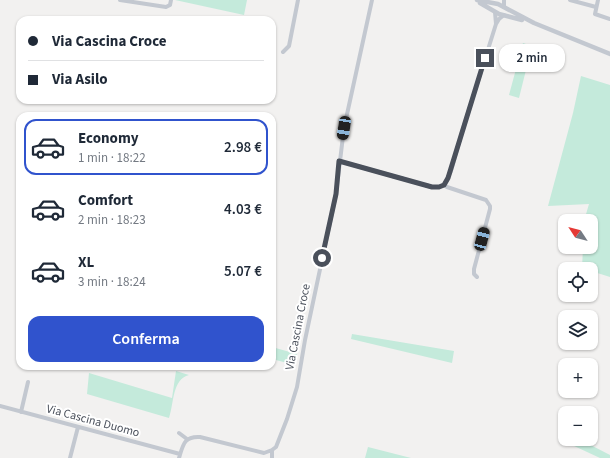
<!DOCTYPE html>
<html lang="it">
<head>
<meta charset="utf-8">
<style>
	body { margin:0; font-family:"Source Sans 3",sans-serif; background:#f6f6f7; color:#1f2937; height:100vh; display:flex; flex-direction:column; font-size:15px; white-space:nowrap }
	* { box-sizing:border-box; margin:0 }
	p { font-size:13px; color:#747a83 }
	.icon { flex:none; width:22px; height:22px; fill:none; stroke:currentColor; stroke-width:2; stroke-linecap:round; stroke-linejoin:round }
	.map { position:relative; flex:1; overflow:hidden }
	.panel { position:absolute; left:16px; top:112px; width:260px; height:258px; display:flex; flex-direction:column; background:#fff; border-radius:12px; box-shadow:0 1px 3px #0004 }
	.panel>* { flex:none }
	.top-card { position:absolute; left:16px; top:16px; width:260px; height:88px; border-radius:12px; box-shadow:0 1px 3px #0004; display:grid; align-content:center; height:88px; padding:0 12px; background:#fff }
	.needle { width:26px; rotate:306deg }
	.tools { position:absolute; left:558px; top:214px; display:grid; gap:8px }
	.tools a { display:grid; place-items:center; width:40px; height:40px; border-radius:8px; background:#fff; box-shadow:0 1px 3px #0004; font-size:20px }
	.end { position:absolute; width:18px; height:18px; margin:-9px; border:5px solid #4a505b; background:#fff; box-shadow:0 0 0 2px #fff }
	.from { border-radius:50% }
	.bubble { position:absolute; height:28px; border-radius:12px; background:#fff; box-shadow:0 1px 3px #0004; font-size:13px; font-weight:600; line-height:28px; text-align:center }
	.car { position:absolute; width:12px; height:24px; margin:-12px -6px; border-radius:5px; box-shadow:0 0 3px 1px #0007; background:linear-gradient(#222 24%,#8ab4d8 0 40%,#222 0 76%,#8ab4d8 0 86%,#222 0) }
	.top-card b { display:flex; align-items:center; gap:14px; height:38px; font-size:15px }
	.top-card b+b { border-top:1px solid #e0e1e3 }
	.top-card i { width:10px; height:10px; background:#1f2937 }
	ul { padding:7px 0 0; list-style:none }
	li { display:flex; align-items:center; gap:12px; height:56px; margin:0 8px 6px; padding:0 4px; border:2px solid transparent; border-radius:12px }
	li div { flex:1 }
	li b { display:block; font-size:15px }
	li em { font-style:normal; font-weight:600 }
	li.selected { border-color:#3053cd }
	li>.icon { width:36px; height:36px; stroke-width:1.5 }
	.primary-button { display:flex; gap:8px; margin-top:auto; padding:8px 12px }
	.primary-button a { flex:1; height:46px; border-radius:12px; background:#3053cd; color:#fff; font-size:16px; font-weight:600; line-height:46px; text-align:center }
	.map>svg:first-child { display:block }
</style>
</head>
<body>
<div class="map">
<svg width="610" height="458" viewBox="0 0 610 458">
	<rect width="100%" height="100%" fill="#f2f1f0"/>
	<!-- green -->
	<path fill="#c4eadb" d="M175,0H247L244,15Z
		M523,43L532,46L519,98L509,95Z
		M581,76L610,85V277L591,271V269H582L583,247H591V221H584L589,204L548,206L573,113Z
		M352,334L454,351L452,363L351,339Z
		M272,347L297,354L295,365L272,359Z
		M176,371L189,375C172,379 174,404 169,418L87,394L89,373L172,398Z
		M562,430L565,431V439H579L610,455V458H600L559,439Z
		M368,447L411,458H365Z"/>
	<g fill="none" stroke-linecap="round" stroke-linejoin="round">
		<!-- minor -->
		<path stroke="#c3c8d0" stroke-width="4" d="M120,0L166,7L170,5L171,0
			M570,0L596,7
			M598,0L595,14L610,19
			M504,7V0
			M495,12L496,24L499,19L504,15
			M283,52L289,46L298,0
			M339,161L432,187H439L444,185
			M444,185L451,171L462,132L496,24
			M444,185L447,187L486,200L490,206V209L474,269V274L477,277
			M0,406L180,454
			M21,412L28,382
			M179,433L187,439
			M70,458L78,427
			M179,458C183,445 184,436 200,437L264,453L272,450L276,447L287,419L297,387L305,340L336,194L344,128L372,0
			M272,458V450"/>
		<!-- tertiary -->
		<path stroke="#c3c8d0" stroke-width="4.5" d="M477,0L498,4L534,23L610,54
			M480,3L499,14L522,20"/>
	</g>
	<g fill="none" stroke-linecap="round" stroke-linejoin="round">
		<!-- route -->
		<path stroke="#4a505b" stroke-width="5" d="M322,258L336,194L339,161L432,187H439L444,185L448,178L485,58"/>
	</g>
	<g text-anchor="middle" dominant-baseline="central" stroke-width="4" stroke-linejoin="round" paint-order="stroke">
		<!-- street labels -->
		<g font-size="12" fill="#4a505b" stroke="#fff">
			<text transform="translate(298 327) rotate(-79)">Via Cascina Croce</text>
			<text transform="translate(93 421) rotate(15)">Via Cascina Duomo</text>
		</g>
	</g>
</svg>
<div class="tools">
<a><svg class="needle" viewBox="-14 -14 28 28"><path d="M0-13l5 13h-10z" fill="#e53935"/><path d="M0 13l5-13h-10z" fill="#747a83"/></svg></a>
<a><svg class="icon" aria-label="locate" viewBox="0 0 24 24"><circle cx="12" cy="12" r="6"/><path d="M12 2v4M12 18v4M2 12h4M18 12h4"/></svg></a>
<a><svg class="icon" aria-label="layers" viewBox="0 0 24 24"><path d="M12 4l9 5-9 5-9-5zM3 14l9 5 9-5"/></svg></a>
<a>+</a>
<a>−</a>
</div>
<i class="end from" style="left:322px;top:258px"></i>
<i class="end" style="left:485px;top:58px"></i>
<div class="bubble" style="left:499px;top:44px;width:66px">2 min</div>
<i class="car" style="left:344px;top:128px;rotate:189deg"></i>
<i class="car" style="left:482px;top:239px;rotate:15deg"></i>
<div class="top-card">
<b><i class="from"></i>Via Cascina Croce</b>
<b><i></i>Via Asilo</b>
</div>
<section class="panel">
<ul>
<li class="selected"><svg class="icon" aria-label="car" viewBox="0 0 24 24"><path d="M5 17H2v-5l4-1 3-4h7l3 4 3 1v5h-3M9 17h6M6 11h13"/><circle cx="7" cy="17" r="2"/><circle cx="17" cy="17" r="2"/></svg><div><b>Economy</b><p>1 min · 18:22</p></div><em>2.98 €</em></li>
<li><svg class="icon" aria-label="car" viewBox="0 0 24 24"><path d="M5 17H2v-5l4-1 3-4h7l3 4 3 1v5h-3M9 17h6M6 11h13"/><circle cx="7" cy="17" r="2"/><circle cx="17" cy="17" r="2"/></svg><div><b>Comfort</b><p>2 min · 18:23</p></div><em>4.03 €</em></li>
<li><svg class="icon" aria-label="car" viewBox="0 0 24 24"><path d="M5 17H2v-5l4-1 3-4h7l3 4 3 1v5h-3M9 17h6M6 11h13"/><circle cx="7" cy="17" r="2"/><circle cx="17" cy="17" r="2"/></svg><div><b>XL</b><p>3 min · 18:24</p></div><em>5.07 €</em></li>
</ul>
<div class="primary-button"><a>Conferma</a></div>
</section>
</div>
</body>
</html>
